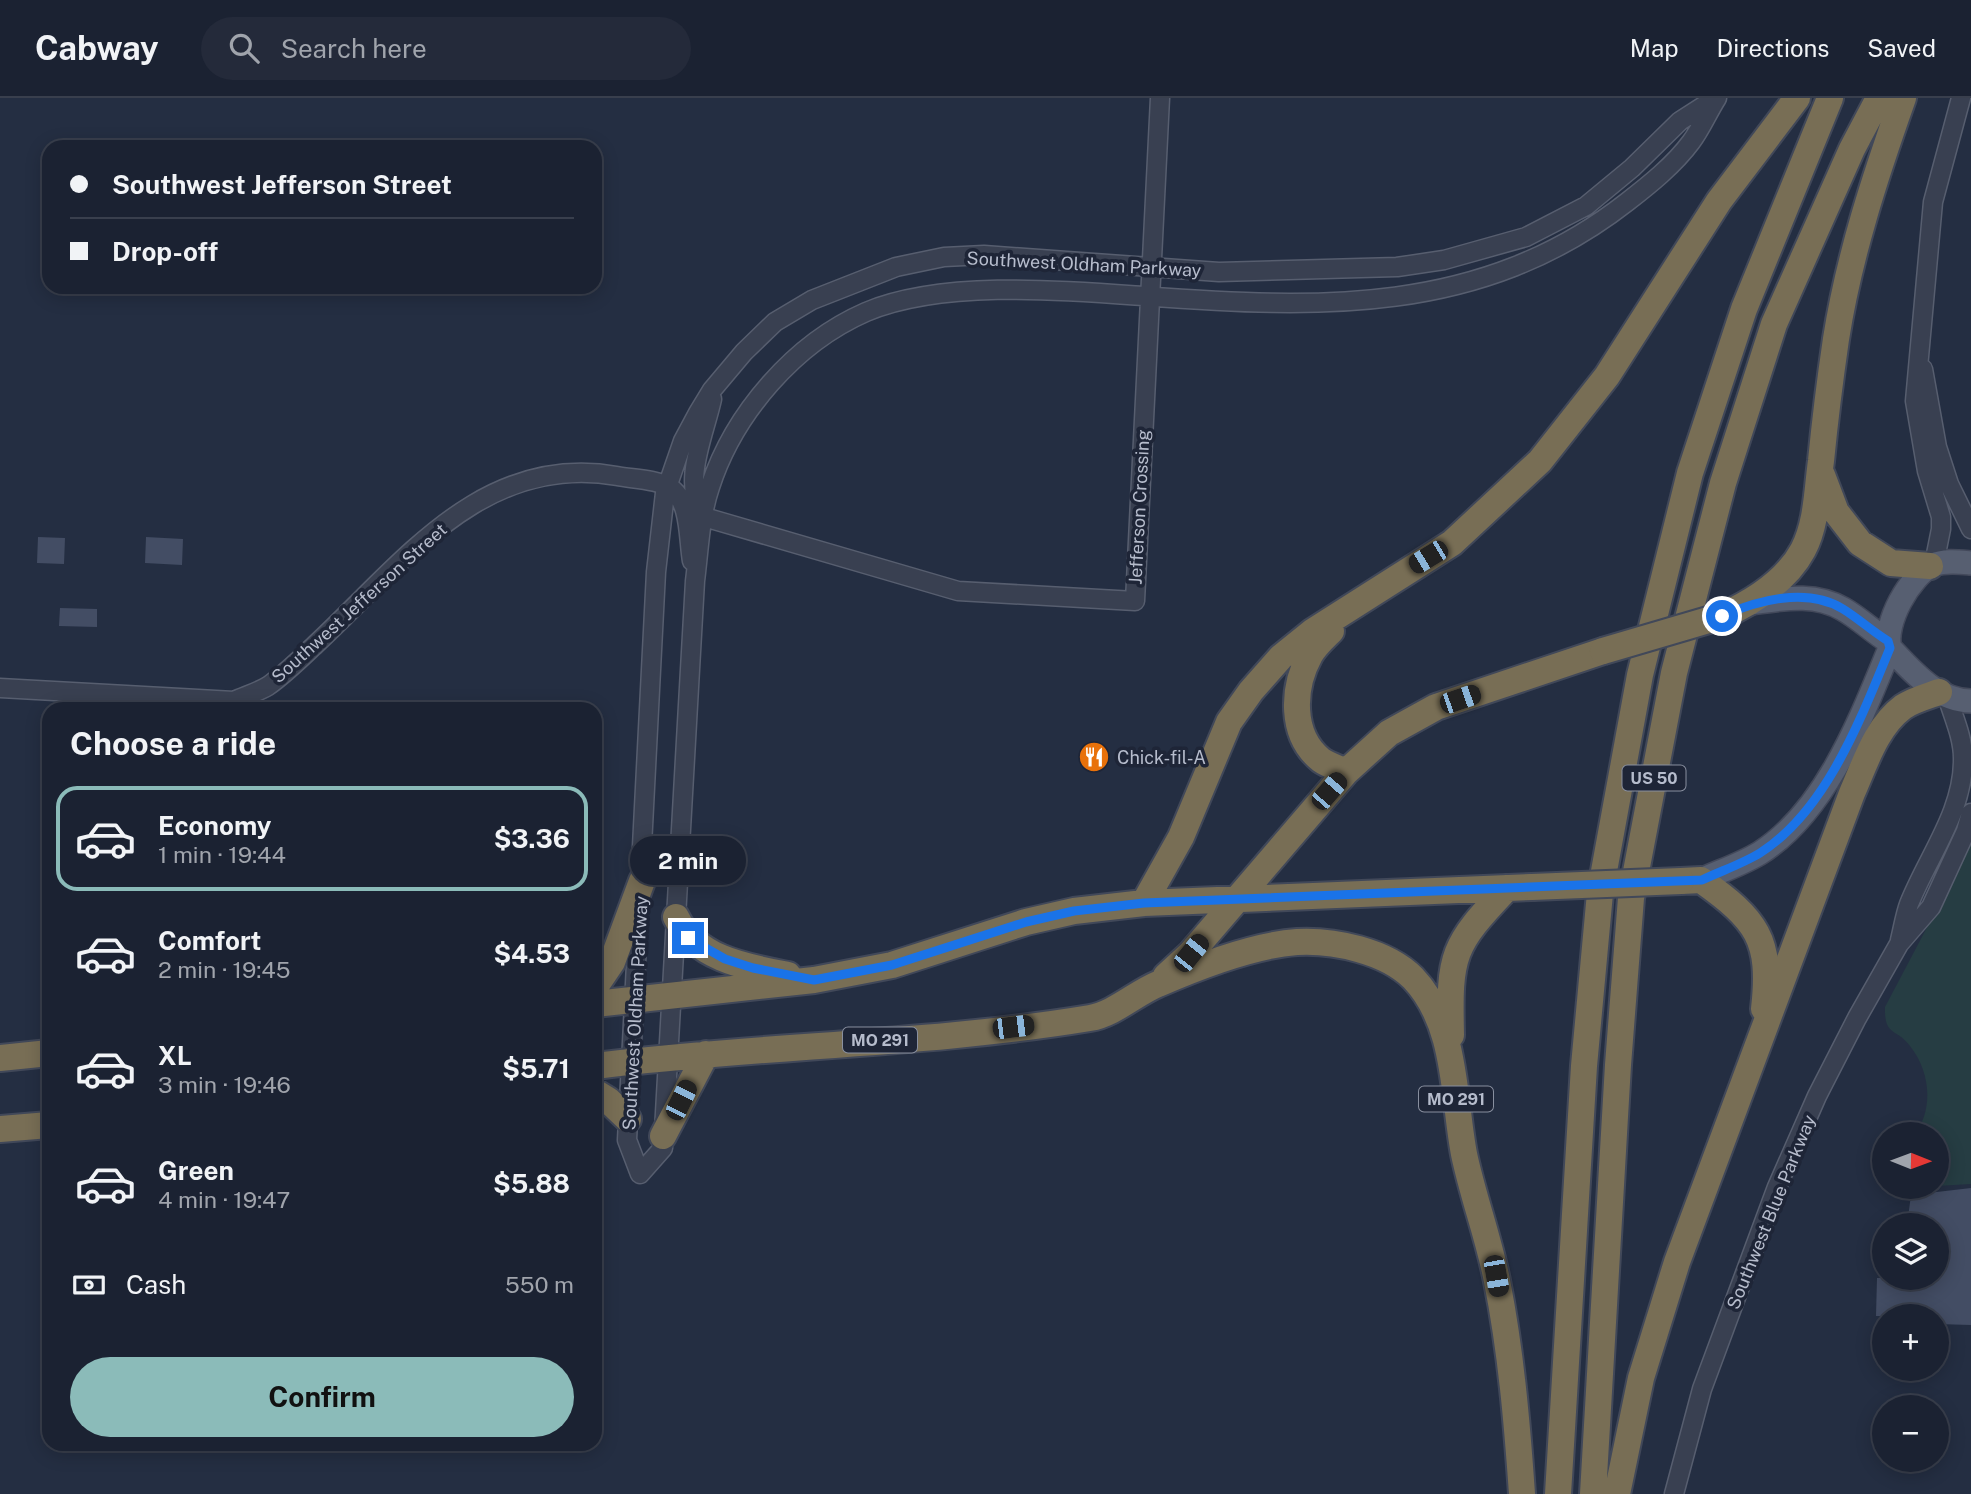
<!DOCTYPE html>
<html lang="en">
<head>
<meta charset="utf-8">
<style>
	body { margin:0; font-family:"Public Sans",sans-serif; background:#242a3a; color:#f1f3f6; height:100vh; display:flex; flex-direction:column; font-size:26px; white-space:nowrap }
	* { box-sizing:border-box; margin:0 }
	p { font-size:23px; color:#a0a4ac }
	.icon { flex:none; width:38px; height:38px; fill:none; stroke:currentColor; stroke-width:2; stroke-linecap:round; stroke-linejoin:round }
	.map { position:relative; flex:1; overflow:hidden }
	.sheet { position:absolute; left:42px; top:604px; width:560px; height:749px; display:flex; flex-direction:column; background:#1b2232; border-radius:21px; box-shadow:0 4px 18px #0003,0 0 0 2px #393f4d }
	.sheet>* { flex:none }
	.banner { position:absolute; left:42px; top:42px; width:560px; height:154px; border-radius:21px; box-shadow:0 4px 18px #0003,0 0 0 2px #393f4d; display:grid; align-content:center; height:154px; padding:0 28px; background:#1b2232 }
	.needle { width:46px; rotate:91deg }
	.buttons { position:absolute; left:1872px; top:1024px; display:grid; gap:14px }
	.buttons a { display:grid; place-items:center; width:77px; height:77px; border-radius:50%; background:#1b2232; box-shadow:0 4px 18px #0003,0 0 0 2px #393f4d; font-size:35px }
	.end { position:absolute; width:32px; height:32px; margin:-16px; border:9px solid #1a73e8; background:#fff; box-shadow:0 0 0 4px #fff }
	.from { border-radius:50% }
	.bubble { position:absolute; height:49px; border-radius:24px; background:#1b2232; box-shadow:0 4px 18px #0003,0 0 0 2px #393f4d; font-size:23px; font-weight:700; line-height:49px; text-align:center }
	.car { position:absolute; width:21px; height:42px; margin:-21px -10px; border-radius:9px; box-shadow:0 0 5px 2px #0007; background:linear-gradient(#222 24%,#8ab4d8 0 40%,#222 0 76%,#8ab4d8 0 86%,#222 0) }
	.banner b { display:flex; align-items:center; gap:24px; height:66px; font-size:26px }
	.banner b+b { border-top:2px solid #393f4d }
	.banner i { width:18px; height:18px; background:#f1f3f6 }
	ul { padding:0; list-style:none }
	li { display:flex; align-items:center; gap:21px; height:105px; margin:0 14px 10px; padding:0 14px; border:4px solid transparent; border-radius:21px }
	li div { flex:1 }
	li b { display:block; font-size:26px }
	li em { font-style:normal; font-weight:700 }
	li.on { border-color:#8bbbb9 }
	li>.icon { width:63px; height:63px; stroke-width:1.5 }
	h2 { padding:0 28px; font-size:32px; line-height:84px }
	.pay { display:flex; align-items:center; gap:18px; height:77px; padding:0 28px; font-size:26px }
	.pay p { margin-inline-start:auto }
	.primary-button { display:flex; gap:14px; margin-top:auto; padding:14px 28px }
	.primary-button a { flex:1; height:80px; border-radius:42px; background:#8bbbb9; color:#111; font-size:28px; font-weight:700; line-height:80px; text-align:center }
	header { display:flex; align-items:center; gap:42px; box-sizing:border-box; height:98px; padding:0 35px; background:#1b2232; border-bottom:2px solid #393f4d }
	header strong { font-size:33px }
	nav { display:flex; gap:38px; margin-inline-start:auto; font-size:24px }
	.search { width:490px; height:63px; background:#242a3a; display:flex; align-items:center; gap:18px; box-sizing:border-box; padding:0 24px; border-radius:38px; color:#a0a4ac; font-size:26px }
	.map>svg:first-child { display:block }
</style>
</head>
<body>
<header>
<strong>Cabway</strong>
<div class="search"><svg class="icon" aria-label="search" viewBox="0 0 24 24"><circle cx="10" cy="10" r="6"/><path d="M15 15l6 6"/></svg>Search here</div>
<nav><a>Map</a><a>Directions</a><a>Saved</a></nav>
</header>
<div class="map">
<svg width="1971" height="1396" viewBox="0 0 1971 1396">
	<rect width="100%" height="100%" fill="#242e42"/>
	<!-- green -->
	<path fill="#263d43" d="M1971,746V1086L1937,1088V1036H1915C1934,1010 1930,973 1910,948C1897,930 1884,939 1885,909Z"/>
	<!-- building -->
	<path fill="#434d64" d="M38,439L65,440L64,466L37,465Z
		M146,439L183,441L182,467L145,465Z
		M60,510L97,511V529L59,528Z
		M1971,1090V1227L1937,1226V1218H1876L1877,1180H1937V1127H1907L1911,1097Z"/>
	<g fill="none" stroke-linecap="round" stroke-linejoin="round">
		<!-- minor casing -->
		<g stroke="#575e6f" stroke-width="21">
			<path id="minor" d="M1716,0L1680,23L1632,70L1586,108L1526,139L1444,162L1397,169L1219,174L984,157L944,159L896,169L812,202L775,224L744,254L712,292L698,315L683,343L665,395L656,474L627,1042L640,1076L663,1050L695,483C699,452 700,418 710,389C734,315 795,245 866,214C942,182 1061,192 1143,198C1317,211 1481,218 1627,104C1649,87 1674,67 1691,44C1701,31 1708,14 1717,0
				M1923,271L1937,349L1949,386L1971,431
				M712,301C704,338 681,385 704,419L958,493L1135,503L1160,0
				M1934,466L1941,431V419L1927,373L1915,303L1933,104L1961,0
				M0,590L234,603C245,598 258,594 268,588C285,576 301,560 316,546C403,465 483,354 617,378C632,381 656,381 669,389C691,402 688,441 692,463
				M1900,842C1903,830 1905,817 1909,806C1928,758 1964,713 1963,660C1963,639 1953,618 1947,598
				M1674,1396L1702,1291L1777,1089L1817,998L1857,920L1899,846L1931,809L1966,733L1971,715"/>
		</g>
		<!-- major casing -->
		<g stroke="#43495b" stroke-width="26">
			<path id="major" d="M1971,465C1960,464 1944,462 1933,467C1910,477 1883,526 1890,550C1912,573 1937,603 1971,603
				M1751,505C1782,501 1814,494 1843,511C1859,520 1872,533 1888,543
				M1701,782C1721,773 1742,766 1760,755C1827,712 1861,620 1890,550"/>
		</g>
		<!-- highway casing -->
		<g stroke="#414859" stroke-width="30">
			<path id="highway" d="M1822,377L1836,414L1860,445L1891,465L1930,468
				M1722,518C1753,504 1787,482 1803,452C1817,426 1817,391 1821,363C1825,322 1830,282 1836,241C1849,158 1875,79 1903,0
				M1331,533C1324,540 1315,548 1310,557C1292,590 1290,637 1321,662C1328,667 1338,670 1346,674
				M1681,783L1701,782C1757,822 1772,841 1764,911
				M1144,805L1181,739L1229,624L1251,593L1281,559L1312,534L1452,445L1540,363L1607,278L1719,103L1797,0
				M676,819C696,861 746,869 788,877
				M1166,878L1191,855L1346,674L1389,635L1436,609L1603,553
				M595,889L612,864L642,783
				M595,906L814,882L892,867L1026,824L1074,813L1144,805L1532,789
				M1451,937C1449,856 1452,848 1507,790
				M0,960L49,955
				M595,968C759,947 927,947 1090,920C1114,916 1136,895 1158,886C1197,869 1254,847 1297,844C1334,842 1386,853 1413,880C1457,926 1453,998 1464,1056C1473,1099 1489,1141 1497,1183C1511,1254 1517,1324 1522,1396
				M595,994L608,1002L628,1021
				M0,1031L49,1027
				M663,1038L706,956
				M1558,1396L1584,968L1600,795L1640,577L1690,375L1744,211L1830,0
				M1593,1396L1618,967L1631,800L1674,575L1723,385L1774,226L1852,51L1879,0
				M1617,1396L1641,1280L1677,1164L1852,695C1865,666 1876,629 1903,609C1913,602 1928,598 1939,594"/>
		</g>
		<!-- minor -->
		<use href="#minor" stroke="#394051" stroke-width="18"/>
		<!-- major -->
		<use href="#major" stroke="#575f71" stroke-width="23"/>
		<!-- highway -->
		<use href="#highway" stroke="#786e55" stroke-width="26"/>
		<!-- highway-bridge casing -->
		<g stroke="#414859" stroke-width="30" stroke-linecap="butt">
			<path id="highway-bridge" d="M1603,553L1722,518
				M1532,789L1681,783"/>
		</g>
		<!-- highway-bridge -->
		<use href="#highway-bridge" stroke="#786e55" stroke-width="26"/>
	</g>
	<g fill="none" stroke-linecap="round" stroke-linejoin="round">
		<!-- route -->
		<path stroke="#1a73e8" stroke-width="9" d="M688,840L725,861L753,870L814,882L892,867L1026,824L1074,813L1144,805L1702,782C1721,773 1742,766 1760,755C1827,712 1861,620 1890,550L1888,543C1872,533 1859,521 1843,511C1807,489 1758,502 1722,518"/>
	</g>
	<!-- icons -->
	<defs>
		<g id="restaurant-disc" transform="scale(1.575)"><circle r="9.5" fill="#e8710a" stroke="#1e2537"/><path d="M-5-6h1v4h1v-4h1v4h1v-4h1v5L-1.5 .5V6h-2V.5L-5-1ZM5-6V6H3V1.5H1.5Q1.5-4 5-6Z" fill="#fff"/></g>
	</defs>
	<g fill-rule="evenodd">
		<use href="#restaurant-disc" x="1094" y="659"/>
	</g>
	<g text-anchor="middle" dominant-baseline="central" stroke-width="7" stroke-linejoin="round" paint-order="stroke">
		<!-- shield labels -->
		<g fill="#1e2537" stroke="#888f9f" stroke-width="2">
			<rect x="1622.5" y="667.5" width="63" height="25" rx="5"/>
			<rect x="843" y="929.5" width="74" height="25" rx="5"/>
			<rect x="1419" y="988.5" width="74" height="25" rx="5"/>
		</g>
		<g font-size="16" font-weight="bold" fill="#b6bccc">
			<text x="1654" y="680">US 50</text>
			<text x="880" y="942">MO 291</text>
			<text x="1456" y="1001">MO 291</text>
		</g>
		<!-- street labels -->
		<g font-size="18" fill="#b6bccc" stroke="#1e2537">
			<text transform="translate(1084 166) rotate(3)">Southwest Oldham Parkway</text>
			<text transform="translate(1139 409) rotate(-87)">Jefferson Crossing</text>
			<text transform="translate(359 505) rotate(-42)">Southwest Jefferson Street</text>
			<text transform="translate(635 915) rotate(-87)">Southwest Oldham Parkway</text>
			<text transform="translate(1771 1114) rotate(-68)">Southwest Blue Parkway</text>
		</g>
		<!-- poi labels -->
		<g font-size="18" fill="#b6bccc" stroke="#1e2537" text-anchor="start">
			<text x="1117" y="659">Chick-fil-A</text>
		</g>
	</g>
</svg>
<div class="buttons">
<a><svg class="needle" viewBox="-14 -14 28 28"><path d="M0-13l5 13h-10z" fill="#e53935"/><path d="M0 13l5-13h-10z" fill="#a0a4ac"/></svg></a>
<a><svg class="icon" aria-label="layers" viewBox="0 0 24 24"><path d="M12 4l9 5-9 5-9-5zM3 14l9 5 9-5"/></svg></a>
<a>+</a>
<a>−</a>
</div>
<i class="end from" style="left:1722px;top:518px"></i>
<i class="end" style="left:688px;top:840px"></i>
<div class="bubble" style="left:630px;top:738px;width:116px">2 min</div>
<i class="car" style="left:1428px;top:459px;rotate:239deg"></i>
<i class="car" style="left:1460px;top:601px;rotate:71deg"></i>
<i class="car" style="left:1329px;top:693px;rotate:41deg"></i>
<i class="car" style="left:1191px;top:855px;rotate:39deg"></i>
<i class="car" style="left:1013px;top:929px;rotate:83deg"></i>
<i class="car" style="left:681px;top:1002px;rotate:26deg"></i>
<i class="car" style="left:1496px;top:1178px;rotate:170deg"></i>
<div class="banner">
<b><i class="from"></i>Southwest Jefferson Street</b>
<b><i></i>Drop-off</b>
</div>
<section class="sheet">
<h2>Choose a ride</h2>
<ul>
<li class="on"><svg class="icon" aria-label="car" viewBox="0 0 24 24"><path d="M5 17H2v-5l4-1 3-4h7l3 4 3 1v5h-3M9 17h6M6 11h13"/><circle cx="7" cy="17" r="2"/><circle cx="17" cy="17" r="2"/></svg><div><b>Economy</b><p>1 min · 19:44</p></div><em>$3.36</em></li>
<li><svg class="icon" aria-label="car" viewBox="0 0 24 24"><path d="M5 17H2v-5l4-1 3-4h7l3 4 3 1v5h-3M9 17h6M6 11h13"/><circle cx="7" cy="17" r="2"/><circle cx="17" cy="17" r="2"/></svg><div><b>Comfort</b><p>2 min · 19:45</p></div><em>$4.53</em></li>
<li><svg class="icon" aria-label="car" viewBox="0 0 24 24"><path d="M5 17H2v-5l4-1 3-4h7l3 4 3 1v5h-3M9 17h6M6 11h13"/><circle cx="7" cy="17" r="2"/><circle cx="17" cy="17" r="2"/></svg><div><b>XL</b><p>3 min · 19:46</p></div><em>$5.71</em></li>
<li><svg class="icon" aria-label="car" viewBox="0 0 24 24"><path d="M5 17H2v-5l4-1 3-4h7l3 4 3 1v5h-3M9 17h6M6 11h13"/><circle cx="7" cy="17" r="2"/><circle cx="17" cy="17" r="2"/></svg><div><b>Green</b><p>4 min · 19:47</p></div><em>$5.88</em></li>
</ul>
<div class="pay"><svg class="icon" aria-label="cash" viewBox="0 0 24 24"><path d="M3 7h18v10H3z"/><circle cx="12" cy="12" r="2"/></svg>Cash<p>550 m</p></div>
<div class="primary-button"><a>Confirm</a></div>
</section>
</div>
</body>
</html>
